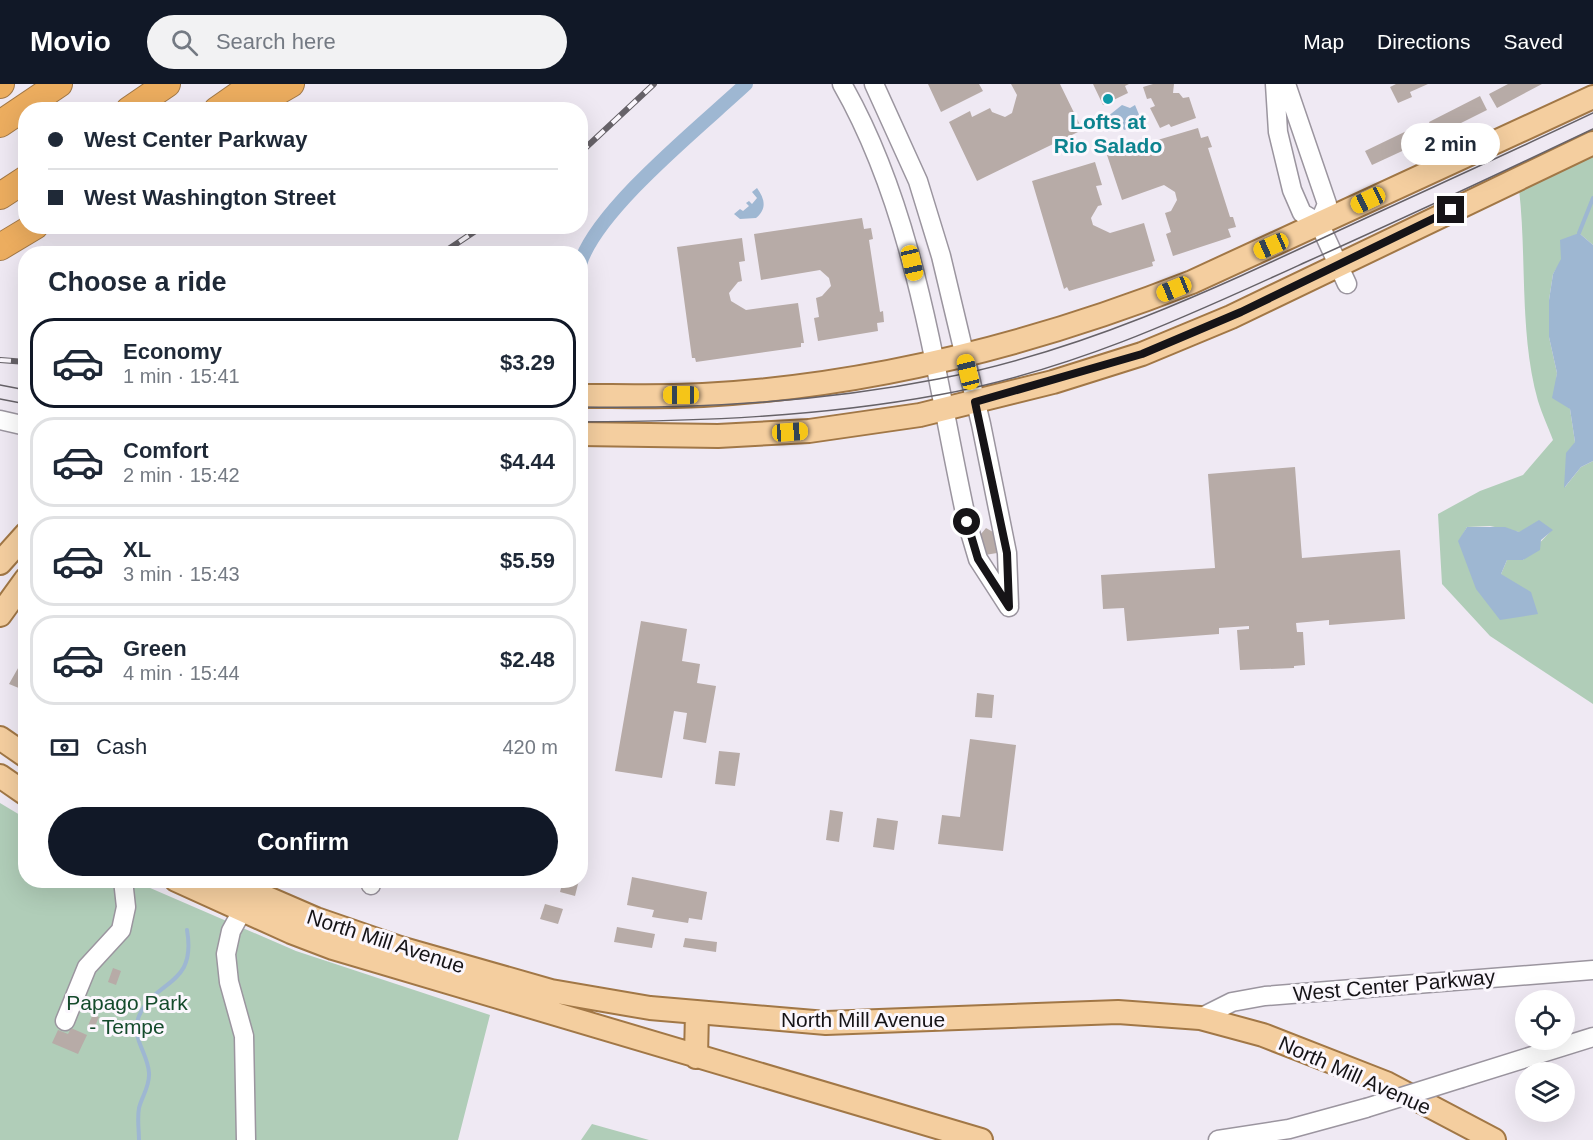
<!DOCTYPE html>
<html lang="en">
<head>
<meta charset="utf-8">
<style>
	body { margin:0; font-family:Arial,sans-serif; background:#f2f2f3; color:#1f2937; height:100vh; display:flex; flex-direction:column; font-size:22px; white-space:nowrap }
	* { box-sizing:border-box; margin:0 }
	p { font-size:20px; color:#747a83 }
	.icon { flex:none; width:33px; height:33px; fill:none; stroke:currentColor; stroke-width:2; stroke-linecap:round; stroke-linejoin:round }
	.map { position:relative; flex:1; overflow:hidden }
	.details { position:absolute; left:18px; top:162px; width:570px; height:642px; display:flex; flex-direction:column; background:#fff; border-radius:24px; box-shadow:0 6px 24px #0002 }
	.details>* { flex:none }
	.banner { position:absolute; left:18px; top:18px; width:570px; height:132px; border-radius:24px; box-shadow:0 6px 24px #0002; display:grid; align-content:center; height:132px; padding:0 30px; background:#fff }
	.controls { position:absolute; left:1515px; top:906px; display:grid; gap:12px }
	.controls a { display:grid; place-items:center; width:60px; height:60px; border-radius:50%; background:#fff; box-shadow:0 6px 24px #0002; font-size:30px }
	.end { position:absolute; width:27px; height:27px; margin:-14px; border:8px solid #161417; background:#fff; box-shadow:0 0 0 3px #fff }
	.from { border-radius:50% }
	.bubble { position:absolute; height:42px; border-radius:21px; background:#fff; box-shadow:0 6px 24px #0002; font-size:20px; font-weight:800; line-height:42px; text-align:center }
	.car { position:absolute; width:18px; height:36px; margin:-18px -9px; border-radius:8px; box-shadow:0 0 4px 2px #0007; background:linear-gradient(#f5c518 24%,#345 0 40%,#f5c518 0 76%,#345 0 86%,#f5c518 0) }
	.banner b { display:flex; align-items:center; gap:21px; height:57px; font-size:22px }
	.banner b+b { border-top:2px solid #e0e1e3 }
	.banner i { width:15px; height:15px; background:#1f2937 }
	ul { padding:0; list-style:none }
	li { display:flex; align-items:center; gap:18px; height:90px; margin:0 12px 9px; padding:0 18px; border:3px solid #e0e1e3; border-radius:24px }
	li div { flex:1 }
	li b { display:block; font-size:22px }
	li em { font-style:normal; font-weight:800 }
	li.on { border-color:#111827 }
	li>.icon { width:54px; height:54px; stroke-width:1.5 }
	h2 { padding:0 30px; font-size:27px; line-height:72px }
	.pay { display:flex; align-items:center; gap:15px; height:66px; padding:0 30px; font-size:22px }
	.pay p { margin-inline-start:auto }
	.button { display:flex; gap:12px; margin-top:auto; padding:12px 30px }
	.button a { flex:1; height:69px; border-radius:36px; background:#111827; color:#fff; font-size:24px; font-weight:800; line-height:69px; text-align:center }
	header { display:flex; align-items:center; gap:36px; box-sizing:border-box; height:84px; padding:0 30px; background:#111827; color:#fff }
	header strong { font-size:28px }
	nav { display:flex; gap:33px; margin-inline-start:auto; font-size:21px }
	.search { width:420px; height:54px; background:#f2f2f3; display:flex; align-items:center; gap:15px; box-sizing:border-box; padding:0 21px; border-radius:33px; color:#747a83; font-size:22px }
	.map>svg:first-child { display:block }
</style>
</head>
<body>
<header>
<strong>Movio</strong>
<div class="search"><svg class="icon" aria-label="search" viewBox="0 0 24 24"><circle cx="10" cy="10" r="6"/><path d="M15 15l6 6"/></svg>Search here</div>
<nav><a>Map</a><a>Directions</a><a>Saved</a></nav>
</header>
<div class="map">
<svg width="1593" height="1056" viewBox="0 0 1593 1056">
	<rect width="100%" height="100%" fill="#efe9f3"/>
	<!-- green -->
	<path fill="#b0cdb8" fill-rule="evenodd" d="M1593,71V161L1579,149L1553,190L1549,216V253L1557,289L1556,297L1570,325L1575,358L1565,403L1581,383L1593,377V620L1490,552L1442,500L1438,430L1480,407L1523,391L1553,356C1548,343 1542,330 1538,317C1519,249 1527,174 1519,105ZM1490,442L1519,448L1552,446L1523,476H1507L1501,490L1469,481L1459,457L1467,443Z
		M0,719L25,734L26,796L134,797L296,867L490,931L458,1056H0Z
		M592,1040L649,1056H581Z"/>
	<!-- water -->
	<path fill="#9eb7d2" d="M1122,21L1130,24L1135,21L1140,33L1131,40L1132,43L1124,46L1122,42L1108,48L1102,37Z
		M757,104C765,115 767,125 756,134L740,135L734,130L740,125L743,127L749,122L746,119L749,117L752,120L757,114L752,108Z
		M1579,149L1593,161V377L1581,383L1564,404L1566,369L1575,358L1570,325L1552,314L1557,289L1549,253V216L1553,190L1561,175L1560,156Z
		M1539,436L1553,446L1541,456L1540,466L1523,476H1507L1501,490L1531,508L1538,530L1500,536L1476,505L1458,457L1467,443H1505L1519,448Z"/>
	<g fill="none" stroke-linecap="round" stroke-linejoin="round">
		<!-- stream -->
		<path stroke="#9eb7d2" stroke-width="4" d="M1579,149L1593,114
			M139,1056C139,1045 137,1035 139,1024C142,1012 150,1002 149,989C148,969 130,953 139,932C155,895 197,903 187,846"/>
		<!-- canal -->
		<path stroke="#9eb7d2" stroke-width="14" d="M580,180C597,125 701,42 746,0"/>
	</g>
	<!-- building -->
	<path fill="#b7aba7" d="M928,0H979L983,7L941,28Z
		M1011,0H1060L1081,43L1077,45L1078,48L977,97L949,38L970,27L972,33L990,24L992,28L1005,33L1012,29L1017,11Z
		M1093,0H1129L1125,2L1128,9L1103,21Z
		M1153,0H1174L1173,9H1179L1183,14L1189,13L1196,34L1171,43L1169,40L1160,44L1150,24L1155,22L1151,14L1147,15L1143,3Z
		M1396,0H1428L1410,8L1412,13L1398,19L1390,3Z
		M1508,0H1542L1497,24L1489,10Z
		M1480,12L1487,26L1435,52L1429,38Z
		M1419,41L1426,56L1372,81L1365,67Z
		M1198,44L1201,54L1208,52L1212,63L1208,64L1230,133H1233L1236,143L1228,145L1231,153L1173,172L1166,150L1171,148L1165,129L1171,127L1177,116L1175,108L1164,101L1122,116L1107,71Z
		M1095,78L1102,101L1096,102L1102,121L1098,122L1091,134L1093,141L1110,149L1144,139L1155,177L1152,178L1153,182L1069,207L1067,203L1064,205L1032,97Z
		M862,134L864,145L871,144L873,155L869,156L880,228L883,227L884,238L877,239L878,247L818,257L814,234L819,233L816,214L822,212L831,202L829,194L820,186L761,196L754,150Z
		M742,154L745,177L739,178L742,197L738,198L729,209L731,217L746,226L798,219L804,259H801V263L696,278L695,274H692L677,163Z
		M1295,383L1302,474L1400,466L1405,535L1329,541V536L1296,539L1297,548H1303L1305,581L1294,582V584L1240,586L1237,546L1249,545V542L1219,544V550L1127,557L1124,524L1103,525L1101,491L1215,484L1208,390Z
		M986,444L993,448L997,469L985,471L981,450Z
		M641,537L687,545L682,577L700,580L697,599L716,602L706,659L683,655L687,629L674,627L662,694L615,687Z
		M26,570V607L9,600Z
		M977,609L994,611L992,634L975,633Z
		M970,655L1016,661L1003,767L938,760L942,731L960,733Z
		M719,667L740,669L735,702L715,700Z
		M830,726L843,728L839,758L826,756Z
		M877,734L898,737L894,766L873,763Z
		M632,793L707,808L702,836L689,834L688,839L652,833L654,826L627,821Z
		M563,796H579L575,812L560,808Z
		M545,820L563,825L558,840L540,835Z
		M617,843L655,850L652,864L614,858Z
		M685,854L717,858L716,868L683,863Z
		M113,884L121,887L116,901L108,898Z
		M93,930L99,933L93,947L87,944Z
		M71,944L87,951L78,970L52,959L58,946L68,950Z"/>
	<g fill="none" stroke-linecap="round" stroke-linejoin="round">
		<!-- minor casing -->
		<g stroke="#9b959f" stroke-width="21">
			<path id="minor" d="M842,0C917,131 935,292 967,438L978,475L1009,523
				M874,0L918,97L941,172L981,340L1007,469L1009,521
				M1275,0L1278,48L1292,106L1302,129L1319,139L1347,200
				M1286,0L1327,120L1319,139
				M0,336L26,342
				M371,801L372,796
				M1200,934L1232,918L1265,912L1593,886
				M65,937L87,883L121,846L126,823L123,796
				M1462,994L1593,953
				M246,1056L244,952L229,898L226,870L231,847L248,816
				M1218,1056L1289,1045L1366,1024"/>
		</g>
		<!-- major casing -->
		<g stroke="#a17746" stroke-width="26">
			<path id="major" d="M580,312C621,312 663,313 703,311C870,302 1037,259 1192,198L1593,13
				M580,350L718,352L809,347L920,331L1053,298L1142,270L1231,233L1593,59
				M0,479L26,450
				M0,531L26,495
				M0,654L26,672
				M0,692L26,710
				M176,796L291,848L333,864L981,1056
				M226,796L316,835L400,864L551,907L650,924L826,939L1118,928L1200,934L1263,951L1386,999L1494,1056
				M696,973L697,928"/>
		</g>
		<!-- highway casing -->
		<g stroke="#a17746" stroke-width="28">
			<path id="highway" d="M0,1L1,0
				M129,26L167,0
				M217,26L254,0
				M246,26L291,0
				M0,40L59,0
				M0,112L26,95
				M0,163L35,142"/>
		</g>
		<!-- minor -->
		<use href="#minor" stroke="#fff" stroke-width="18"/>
		<!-- major -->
		<use href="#major" stroke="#f4ce9f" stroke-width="22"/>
		<!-- highway -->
		<use href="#highway" stroke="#ecad5f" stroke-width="26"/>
		<!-- tram -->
		<path stroke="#666268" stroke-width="1.5" d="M0,301L26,306
			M0,315L26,320
			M580,323C700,325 821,318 938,295C1080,268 1210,207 1340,146C1424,107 1509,69 1593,29
			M580,338C702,337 818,333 938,311C1070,287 1186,233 1306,178C1402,135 1498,90 1593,45"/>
		<!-- rail casing -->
		<g stroke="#666268" stroke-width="6">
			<path id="rail" d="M580,69L654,0
				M441,170L483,142
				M0,276L26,278"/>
		</g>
		<!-- rail -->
		<use href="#rail" stroke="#fbf7fd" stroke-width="4" stroke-dasharray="11" stroke-linecap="butt"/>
		<!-- minor-bridge casing -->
		<g stroke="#9b959f" stroke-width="21" stroke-linecap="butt">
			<path id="minor-bridge" d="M1366,1024L1462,994"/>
		</g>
		<!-- minor-bridge -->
		<use href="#minor-bridge" stroke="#fff" stroke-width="18"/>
	</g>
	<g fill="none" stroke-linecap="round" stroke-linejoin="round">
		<!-- route -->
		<path stroke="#161417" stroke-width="8" d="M967,438L978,475L1009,523L1007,469L975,318L1142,270L1241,228L1451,126"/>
	</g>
	<!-- markers -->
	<circle fill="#0f9aa8" stroke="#fbf7fd" stroke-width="2" cx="1108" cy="15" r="6"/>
	<g text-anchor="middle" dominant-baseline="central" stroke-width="6" stroke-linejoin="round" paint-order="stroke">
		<!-- culture labels -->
		<g font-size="21" font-weight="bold" fill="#0d838f" stroke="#fbf7fd">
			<text x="1108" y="37">Lofts at<tspan x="1108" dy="24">Rio Salado</tspan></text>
		</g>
		<!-- street labels -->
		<g font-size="21" fill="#161417" stroke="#fbf7fd">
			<text transform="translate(386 857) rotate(18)">North Mill Avenue</text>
			<text transform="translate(1394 901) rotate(-5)">West Center Parkway</text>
			<text x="863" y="935">North Mill Avenue</text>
			<text transform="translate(1355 991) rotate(24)">North Mill Avenue</text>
		</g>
		<!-- park labels -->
		<g font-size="21" fill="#154b2c" stroke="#fbf7fd">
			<text x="127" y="918">Papago Park<tspan x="127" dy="24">- Tempe</tspan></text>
		</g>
	</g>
</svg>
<div class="controls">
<a><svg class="icon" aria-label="locate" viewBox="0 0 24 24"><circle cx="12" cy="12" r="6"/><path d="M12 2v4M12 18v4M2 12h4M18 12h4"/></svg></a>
<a><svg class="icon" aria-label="layers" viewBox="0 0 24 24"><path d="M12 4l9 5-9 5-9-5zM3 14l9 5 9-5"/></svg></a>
</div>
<i class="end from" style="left:967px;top:438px"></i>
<i class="end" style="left:1451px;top:126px"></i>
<div class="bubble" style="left:1401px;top:39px;width:99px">2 min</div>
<i class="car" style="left:1368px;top:116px;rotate:245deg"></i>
<i class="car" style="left:1271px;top:162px;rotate:246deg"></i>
<i class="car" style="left:912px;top:179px;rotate:167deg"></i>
<i class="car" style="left:1174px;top:205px;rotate:248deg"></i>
<i class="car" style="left:968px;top:288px;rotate:346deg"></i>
<i class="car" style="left:681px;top:311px;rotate:270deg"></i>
<i class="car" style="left:790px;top:348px;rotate:86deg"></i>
<div class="banner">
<b><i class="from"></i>West Center Parkway</b>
<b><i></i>West Washington Street</b>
</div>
<section class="details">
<h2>Choose a ride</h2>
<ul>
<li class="on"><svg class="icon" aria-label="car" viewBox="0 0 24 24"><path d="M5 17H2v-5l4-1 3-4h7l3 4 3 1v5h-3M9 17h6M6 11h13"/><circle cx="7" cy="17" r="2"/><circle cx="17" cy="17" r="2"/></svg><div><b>Economy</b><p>1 min · 15:41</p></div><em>$3.29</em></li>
<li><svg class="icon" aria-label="car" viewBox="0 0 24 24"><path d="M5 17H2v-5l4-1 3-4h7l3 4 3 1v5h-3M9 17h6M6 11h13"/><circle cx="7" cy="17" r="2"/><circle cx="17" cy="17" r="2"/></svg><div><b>Comfort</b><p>2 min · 15:42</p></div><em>$4.44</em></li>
<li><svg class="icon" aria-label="car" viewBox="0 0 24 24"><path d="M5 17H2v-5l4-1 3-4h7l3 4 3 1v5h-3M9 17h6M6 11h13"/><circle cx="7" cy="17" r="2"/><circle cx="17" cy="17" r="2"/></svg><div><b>XL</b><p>3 min · 15:43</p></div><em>$5.59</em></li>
<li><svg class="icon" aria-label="car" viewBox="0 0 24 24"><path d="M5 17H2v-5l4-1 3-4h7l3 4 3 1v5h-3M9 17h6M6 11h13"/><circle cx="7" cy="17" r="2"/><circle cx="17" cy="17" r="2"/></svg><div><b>Green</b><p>4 min · 15:44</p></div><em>$2.48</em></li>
</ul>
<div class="pay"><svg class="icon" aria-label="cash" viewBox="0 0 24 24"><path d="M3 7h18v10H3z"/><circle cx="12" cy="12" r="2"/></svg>Cash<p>420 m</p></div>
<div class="button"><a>Confirm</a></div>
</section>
</div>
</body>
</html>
